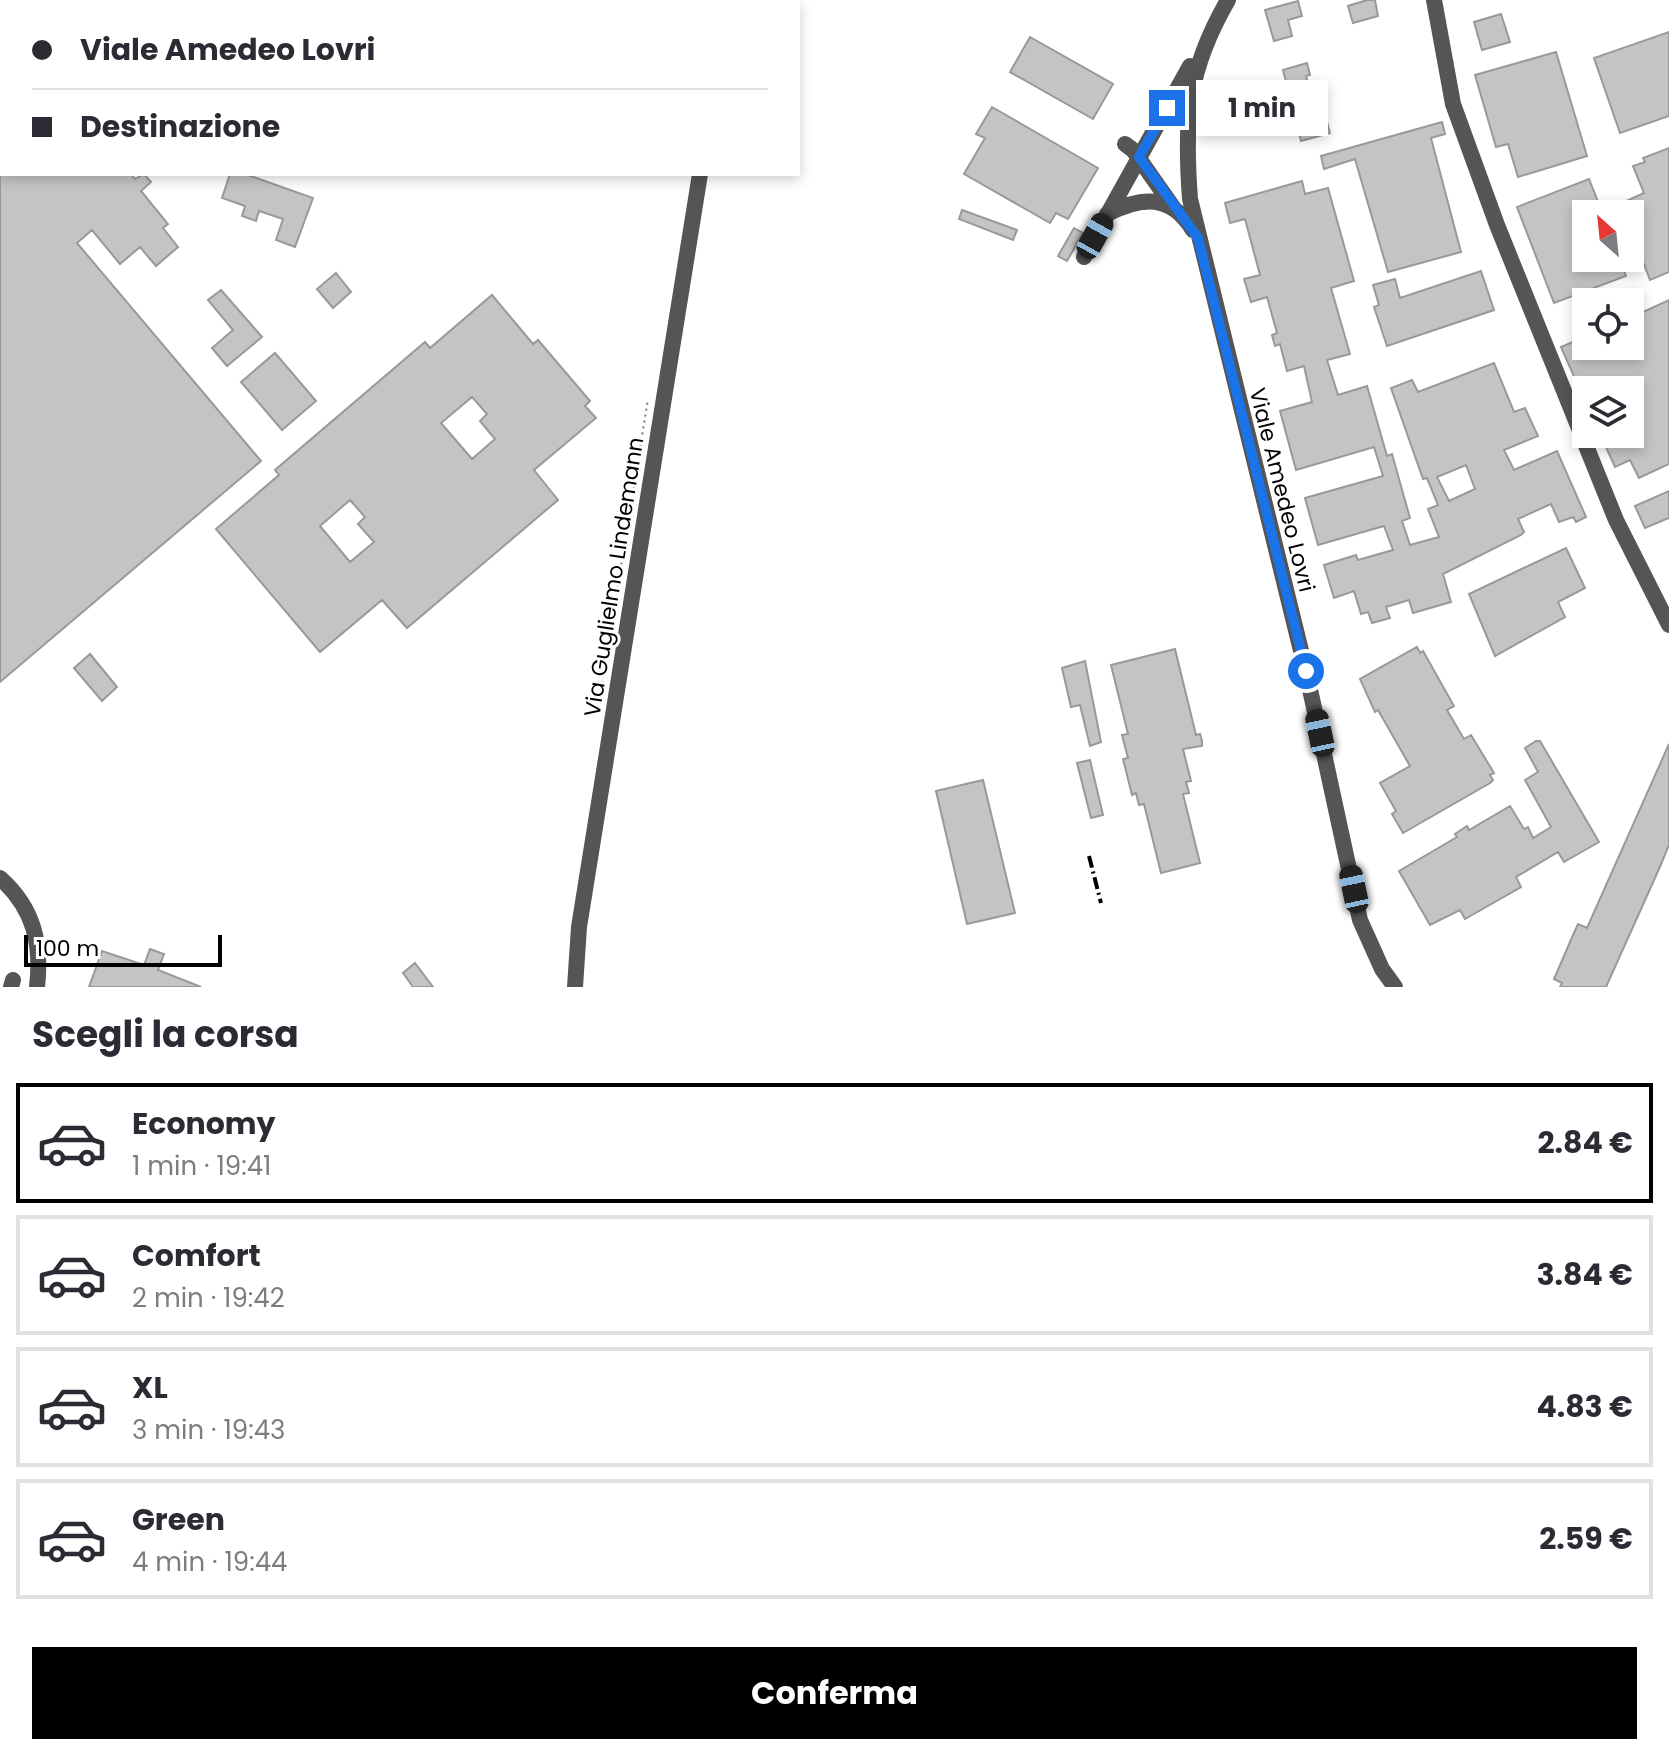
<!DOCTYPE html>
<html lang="it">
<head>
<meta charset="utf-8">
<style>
	body { margin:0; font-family:Poppins,sans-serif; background:#f2f2f3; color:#2b2b33; height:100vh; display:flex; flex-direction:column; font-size:30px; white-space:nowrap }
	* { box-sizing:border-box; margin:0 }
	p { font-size:26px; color:#7c7c81 }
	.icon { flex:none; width:44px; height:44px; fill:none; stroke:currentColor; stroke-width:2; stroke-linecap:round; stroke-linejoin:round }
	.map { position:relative; height:987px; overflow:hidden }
	.sheet { display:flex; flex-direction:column; background:#fff; flex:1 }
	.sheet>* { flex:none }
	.hud { position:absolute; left:0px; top:0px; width:800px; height:176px; box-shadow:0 4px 12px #0003; display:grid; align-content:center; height:176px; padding:0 32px; background:#fff }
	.needle { width:52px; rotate:333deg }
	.buttons { position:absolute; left:1572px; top:200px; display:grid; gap:16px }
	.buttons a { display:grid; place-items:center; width:72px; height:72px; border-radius:0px; background:#fff; box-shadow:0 4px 12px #0003; font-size:40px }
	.scale { position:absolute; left:24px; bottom:20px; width:198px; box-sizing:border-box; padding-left:8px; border:4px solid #000; border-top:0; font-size:22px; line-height:28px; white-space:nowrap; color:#000; -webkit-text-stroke:6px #fff; paint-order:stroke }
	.end { position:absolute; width:36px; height:36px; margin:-18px; border:10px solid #1a73e8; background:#fff; box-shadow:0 0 0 4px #fff }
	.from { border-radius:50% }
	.bubble { position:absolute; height:56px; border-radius:0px; background:#fff; box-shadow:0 4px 12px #0003; font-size:26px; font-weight:700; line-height:56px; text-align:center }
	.car { position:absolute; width:24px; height:48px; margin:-24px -12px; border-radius:10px; box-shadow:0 0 6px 2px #0007; background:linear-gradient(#222 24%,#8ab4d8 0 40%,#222 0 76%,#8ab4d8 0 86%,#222 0) }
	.hud b { display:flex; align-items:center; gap:28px; height:76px; font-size:30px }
	.hud b+b { border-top:2px solid #e1e1e2 }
	.hud i { width:20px; height:20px; background:#2b2b33 }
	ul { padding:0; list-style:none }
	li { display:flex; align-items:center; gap:24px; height:120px; margin:0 16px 12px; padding:0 16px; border:4px solid #e1e1e2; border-radius:0px }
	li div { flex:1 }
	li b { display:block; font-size:30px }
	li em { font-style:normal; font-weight:700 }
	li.active { border-color:#000 }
	li>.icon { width:72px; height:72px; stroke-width:1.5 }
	h2 { padding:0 32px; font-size:36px; line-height:96px }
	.cta { display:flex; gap:16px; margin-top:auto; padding:16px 32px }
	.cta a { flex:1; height:92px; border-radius:0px; background:#000; color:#fff; font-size:32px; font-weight:700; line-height:92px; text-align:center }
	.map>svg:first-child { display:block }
</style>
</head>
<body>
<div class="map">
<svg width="1669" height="987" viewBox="0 0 1669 987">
	<rect width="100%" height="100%" fill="#fff"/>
	<!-- building -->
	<path fill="#c4c4c4" stroke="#999" stroke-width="2" fill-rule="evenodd" d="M1367,0H1375L1378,16L1353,23L1348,6Z
		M1298,1L1302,16L1288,20L1292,36L1274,41L1265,10Z
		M1501,14L1510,42L1482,50L1474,22Z
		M1669,32V116L1620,133L1594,58Z
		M1030,37L1113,84L1093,119L1010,72Z
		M1556,52L1587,156L1518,177L1508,144L1496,147L1475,75Z
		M1307,63L1310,75L1306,76L1313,101L1321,99L1330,133L1301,141L1283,70Z
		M992,107L1098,168L1068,219L1056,213L1050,223L964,174L985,138L976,134Z
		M1442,122L1445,134L1431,138L1461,252L1388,272L1355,159L1324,169L1321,156Z
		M1669,148V272L1650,280L1630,228V214H1626L1622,203L1644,193L1633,166L1645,162L1643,158Z
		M0,174H131L135,179L144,174L151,182L141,191L168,224L163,228L178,247L156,266L140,247L120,264L92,230L77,243L261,461L0,682Z
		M230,174H245L313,198L295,247L276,240L283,219L259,211L256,221L242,216L245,206L222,198Z
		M1589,179L1603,214H1586V258H1619L1626,276L1554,303L1517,207Z
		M1302,181L1305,194L1328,188L1354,281L1331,288L1350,354L1327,360L1338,395L1367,386L1387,456L1392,454L1410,518L1402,521L1410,545L1439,537L1428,509L1438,505L1427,478L1423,479L1391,388L1412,380L1418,392L1494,363L1514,412L1525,408L1538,436L1504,450L1514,470L1557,451L1586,517L1576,522L1573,517L1559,522L1551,504L1518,519L1524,532L1521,535L1443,574L1451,602L1413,613L1409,600L1386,607L1390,618L1372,623L1368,612L1361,614L1354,591L1334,598L1324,565L1356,555L1358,560L1393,550L1384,526L1318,545L1305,498L1383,476L1374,447L1296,470L1280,411L1312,402L1304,366L1287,371L1280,344L1275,346L1272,335L1277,333L1267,297L1251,302L1244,279L1260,275L1245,219L1230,223L1225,203ZM1466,465L1475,489L1449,501L1437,477Z
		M962,210L1017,230L1013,240L959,219Z
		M1074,228L1083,233L1067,261L1058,256Z
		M1481,271L1494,310L1387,346L1374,307L1379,305L1373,285L1395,279L1400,298Z
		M336,273L351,292L333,308L317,289Z
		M221,290L262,337L227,366L212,348L233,330L208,300Z
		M492,295L533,344L538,340L590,401L585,406L596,418L534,470L558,500L407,628L382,600L320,652L216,529L279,475L275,470L425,342L430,348ZM472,397L487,414L480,421L495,439L472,459L441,423ZM350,500L365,517L358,524L374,542L350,562L320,526Z
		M1669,300V464L1639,478L1630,460L1615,467L1600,434H1630V390H1580L1561,347L1586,336V346H1630V318Z
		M275,353L316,401L282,430L241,382Z
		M1669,491V518L1645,528L1635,506Z
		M1566,548L1585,588L1558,602L1565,617L1495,656L1469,594Z
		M1417,647L1420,653L1423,651L1454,706L1447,710L1464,739L1471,735L1494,773L1490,775L1493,780L1490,783L1403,833L1392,814L1396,811L1380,783L1410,766L1378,710L1375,712L1360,679Z
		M1175,649L1196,735L1200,734L1202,741V746L1183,749L1191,781L1186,782L1189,793L1183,794L1200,863L1161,873L1144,804L1139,805L1136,793L1132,795L1123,759L1128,758L1122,735L1128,734L1111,665Z
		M90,654L117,687L102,701L74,668Z
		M1085,661L1101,742L1090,746L1080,705L1071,707L1062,668Z
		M1536,741H1540L1599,842L1564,862L1558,852L1516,877L1521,887L1465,919L1460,910L1430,925L1399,871L1457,837L1455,834L1467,826L1469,830L1510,806L1524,829L1528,827L1533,838L1551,827L1525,780L1538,772L1525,748Z
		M1669,744V845L1659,869L1606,987H1560L1562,983L1554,979L1573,935L1578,924L1587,928Z
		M1090,760L1103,815L1091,818L1077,763Z
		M983,780L1015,913L967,924L936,791Z
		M150,949L164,954L158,970L201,987H89L102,951L144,965Z
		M415,963L433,987H413L403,973Z"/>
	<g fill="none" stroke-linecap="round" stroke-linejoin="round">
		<!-- path -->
		<path stroke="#777" stroke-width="2" stroke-dasharray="2 4" stroke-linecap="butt" d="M601,689L648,399"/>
		<!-- minor -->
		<path stroke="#555" stroke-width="16" d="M1228,0C1187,71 1184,119 1190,199L1306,671L1360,920L1382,969L1395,987
			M1434,0L1453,104L1497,225L1616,520L1669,625
			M729,2V0
			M1125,144L1133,150L1173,207
			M1107,214C1142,196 1171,194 1193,230
			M1084,257L1190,66
			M0,878C34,908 42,944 37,987
			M11,987L13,980
			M575,987L579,927L700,174"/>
		<!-- rail -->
		<path stroke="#000" stroke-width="4" stroke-dasharray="12 4 2 4" stroke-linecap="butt" d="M1089,856L1101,903"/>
	</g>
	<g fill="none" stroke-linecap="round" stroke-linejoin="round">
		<!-- route -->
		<path stroke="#1a73e8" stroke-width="10" d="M1167,108L1139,157L1198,238L1306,671"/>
	</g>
	<g text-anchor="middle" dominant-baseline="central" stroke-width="6" stroke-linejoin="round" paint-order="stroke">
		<!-- street labels -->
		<g font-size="22" fill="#000" stroke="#fff">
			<text transform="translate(1282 490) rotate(76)">Viale Amedeo Lovri</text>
			<text transform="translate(614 577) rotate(-81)">Via Guglielmo Lindemann</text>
		</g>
	</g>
</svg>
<div class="buttons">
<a><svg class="needle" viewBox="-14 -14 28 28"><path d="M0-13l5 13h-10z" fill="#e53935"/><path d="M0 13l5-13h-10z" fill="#7c7c81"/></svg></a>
<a><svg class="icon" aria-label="locate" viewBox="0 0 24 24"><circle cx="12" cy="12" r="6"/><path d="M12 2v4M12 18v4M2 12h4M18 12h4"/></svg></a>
<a><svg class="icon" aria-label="layers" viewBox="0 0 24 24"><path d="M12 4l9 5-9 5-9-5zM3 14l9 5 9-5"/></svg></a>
</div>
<div class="scale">100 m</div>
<i class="end from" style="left:1306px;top:671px"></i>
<i class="end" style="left:1167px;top:108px"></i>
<div class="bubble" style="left:1196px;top:80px;width:132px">1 min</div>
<i class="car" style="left:1095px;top:236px;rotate:29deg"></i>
<i class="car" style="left:1320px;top:733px;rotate:348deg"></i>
<i class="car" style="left:1354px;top:889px;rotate:348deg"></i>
<div class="hud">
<b><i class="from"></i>Viale Amedeo Lovri</b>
<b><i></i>Destinazione</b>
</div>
</div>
<section class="sheet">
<h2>Scegli la corsa</h2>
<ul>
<li class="active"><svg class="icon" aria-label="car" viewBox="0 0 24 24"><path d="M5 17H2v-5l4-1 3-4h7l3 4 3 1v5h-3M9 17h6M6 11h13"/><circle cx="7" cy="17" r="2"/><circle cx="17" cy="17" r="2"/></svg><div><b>Economy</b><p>1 min · 19:41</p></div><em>2.84 €</em></li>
<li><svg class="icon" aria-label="car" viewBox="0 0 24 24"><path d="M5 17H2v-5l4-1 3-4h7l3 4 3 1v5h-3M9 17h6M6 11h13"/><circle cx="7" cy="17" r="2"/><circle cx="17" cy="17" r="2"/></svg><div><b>Comfort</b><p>2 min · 19:42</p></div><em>3.84 €</em></li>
<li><svg class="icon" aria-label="car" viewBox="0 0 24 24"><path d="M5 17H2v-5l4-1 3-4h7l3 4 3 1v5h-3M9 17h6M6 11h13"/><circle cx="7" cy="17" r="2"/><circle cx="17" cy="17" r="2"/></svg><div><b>XL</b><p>3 min · 19:43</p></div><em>4.83 €</em></li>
<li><svg class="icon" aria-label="car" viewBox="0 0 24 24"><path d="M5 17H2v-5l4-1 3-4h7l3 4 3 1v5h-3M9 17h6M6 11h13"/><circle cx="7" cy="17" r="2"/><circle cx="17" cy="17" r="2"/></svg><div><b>Green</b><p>4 min · 19:44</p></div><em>2.59 €</em></li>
</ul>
<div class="cta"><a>Conferma</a></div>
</section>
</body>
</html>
